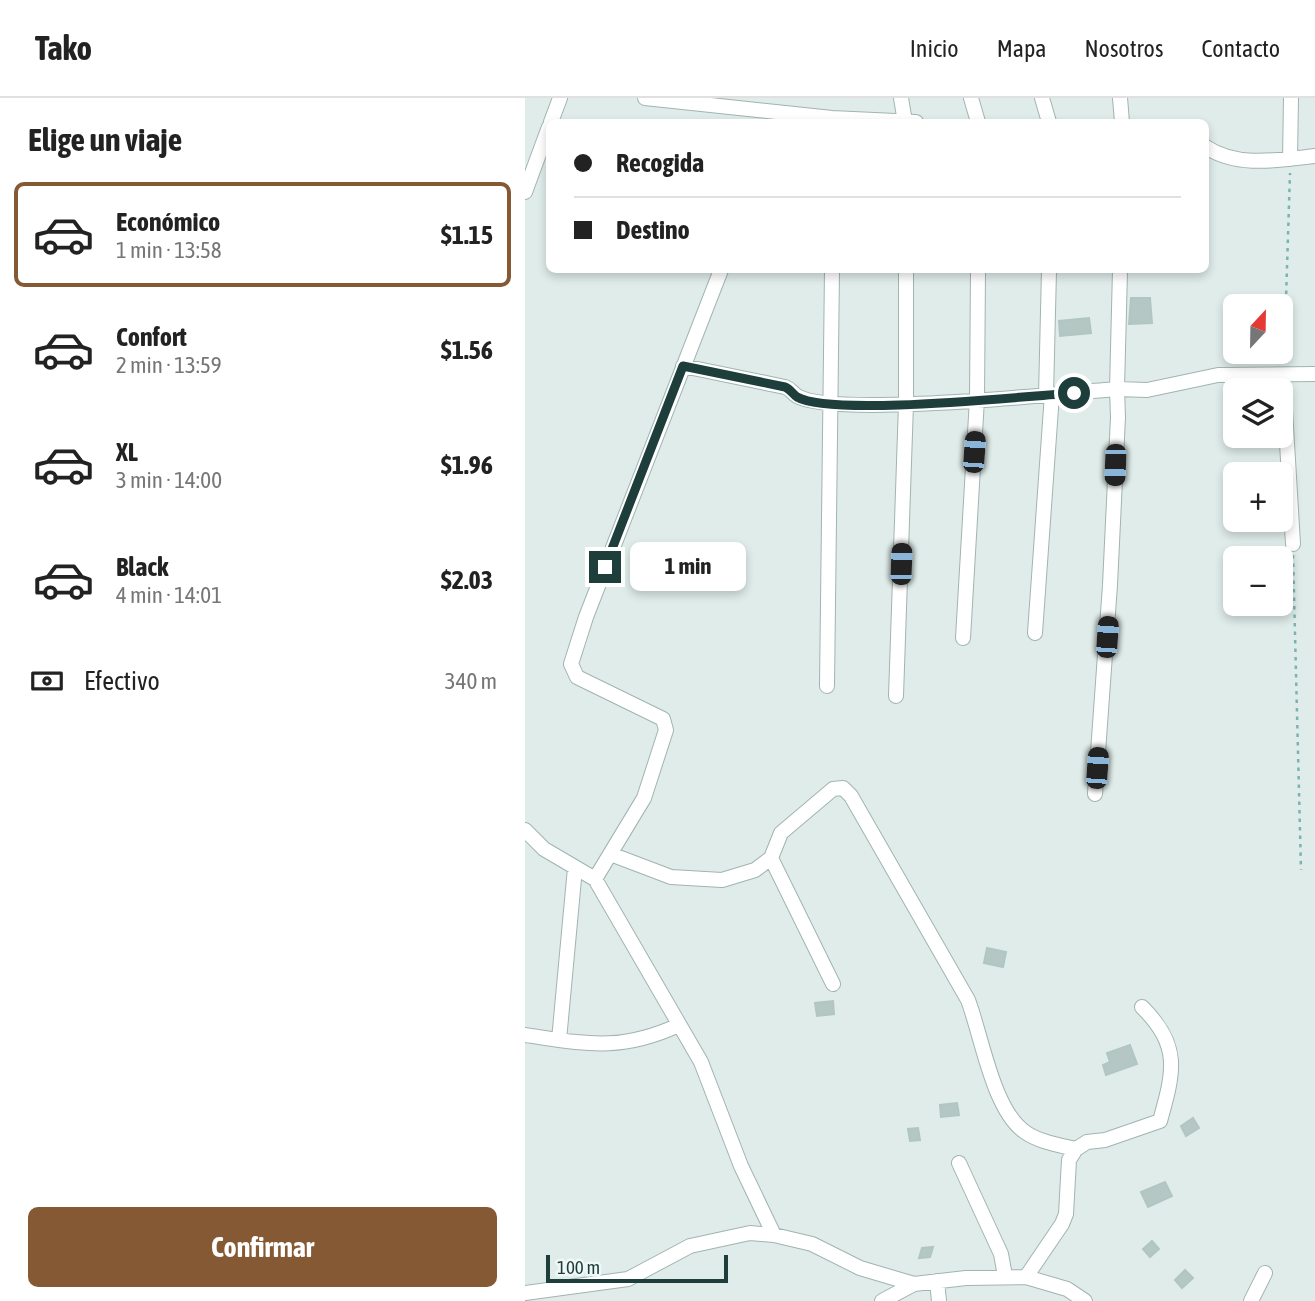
<!DOCTYPE html>
<html lang="es">
<head>
<meta charset="utf-8">
<style>
	body { margin:0; font-family:"Asap Condensed",sans-serif; background:#f2f2f2; color:#222; height:100vh; display:flex; flex-direction:column; font-size:26px; white-space:nowrap }
	* { box-sizing:border-box; margin:0 }
	p { font-size:23px; color:#767676 }
	.icon { flex:none; width:38px; height:38px; fill:none; stroke:currentColor; stroke-width:2; stroke-linecap:round; stroke-linejoin:round }
	.map { position:relative; flex:1; overflow:hidden }
	.panel { display:flex; flex-direction:column; background:#fff; width:525px }
	.panel>* { flex:none }
	.guide { position:absolute; left:21px; top:21px; width:663px; height:154px; border-radius:10px; box-shadow:0 4px 10px #0003; display:grid; align-content:center; height:154px; padding:0 28px; background:#fff }
	.needle { width:46px; rotate:22deg }
	.buttons { position:absolute; left:698px; top:196px; display:grid; gap:14px }
	.buttons a { display:grid; place-items:center; width:70px; height:70px; border-radius:10px; background:#fff; box-shadow:0 4px 10px #0003; font-size:35px }
	.scale { position:absolute; left:21px; bottom:18px; width:182px; box-sizing:border-box; padding-left:7px; border:4px solid #1e3e3c; border-top:0; font-size:19px; line-height:24px; white-space:nowrap; color:#1e3e3c; -webkit-text-stroke:5px #f0f8f6; paint-order:stroke }
	.end { position:absolute; width:32px; height:32px; margin:-16px; border:9px solid #1e3e3c; background:#fff; box-shadow:0 0 0 4px #fff }
	.from { border-radius:50% }
	.bubble { position:absolute; height:49px; border-radius:10px; background:#fff; box-shadow:0 4px 10px #0003; font-size:23px; font-weight:700; line-height:49px; text-align:center }
	.car { position:absolute; width:21px; height:42px; margin:-21px -10px; border-radius:9px; box-shadow:0 0 5px 2px #0007; background:linear-gradient(#222 24%,#8ab4d8 0 40%,#222 0 76%,#8ab4d8 0 86%,#222 0) }
	.guide b { display:flex; align-items:center; gap:24px; height:66px; font-size:26px }
	.guide b+b { border-top:2px solid #e0e0e0 }
	.guide i { width:18px; height:18px; background:#222 }
	ul { padding:0; list-style:none }
	li { display:flex; align-items:center; gap:21px; height:105px; margin:0 14px 10px; padding:0 14px; border:4px solid transparent; border-radius:10px }
	li div { flex:1 }
	li b { display:block; font-size:26px }
	li em { font-style:normal; font-weight:700 }
	li.active { border-color:#855934 }
	li>.icon { width:63px; height:63px; stroke-width:1.5 }
	h2 { padding:0 28px; font-size:32px; line-height:84px }
	.pay { display:flex; align-items:center; gap:18px; height:77px; padding:0 28px; font-size:26px }
	.pay p { margin-inline-start:auto }
	.action { display:flex; gap:14px; margin-top:auto; padding:14px 28px }
	.action a { flex:1; height:80px; border-radius:10px; background:#855934; color:#fff; font-size:28px; font-weight:700; line-height:80px; text-align:center }
	header { display:flex; align-items:center; gap:42px; box-sizing:border-box; height:98px; padding:0 35px; background:#fff; border-bottom:2px solid #e0e0e0 }
	header strong { font-size:33px }
	nav { display:flex; gap:38px; margin-inline-start:auto; font-size:24px }
	main { display:flex; flex:1; min-height:0 }
	.map>svg:first-child { display:block }
</style>
</head>
<body>
<header>
<strong>Tako</strong>
<nav><a>Inicio</a><a>Mapa</a><a>Nosotros</a><a>Contacto</a></nav>
</header>
<main>
<section class="panel">
<h2>Elige un viaje</h2>
<ul>
<li class="active"><svg class="icon" aria-label="car" viewBox="0 0 24 24"><path d="M5 17H2v-5l4-1 3-4h7l3 4 3 1v5h-3M9 17h6M6 11h13"/><circle cx="7" cy="17" r="2"/><circle cx="17" cy="17" r="2"/></svg><div><b>Económico</b><p>1 min · 13:58</p></div><em>$1.15</em></li>
<li><svg class="icon" aria-label="car" viewBox="0 0 24 24"><path d="M5 17H2v-5l4-1 3-4h7l3 4 3 1v5h-3M9 17h6M6 11h13"/><circle cx="7" cy="17" r="2"/><circle cx="17" cy="17" r="2"/></svg><div><b>Confort</b><p>2 min · 13:59</p></div><em>$1.56</em></li>
<li><svg class="icon" aria-label="car" viewBox="0 0 24 24"><path d="M5 17H2v-5l4-1 3-4h7l3 4 3 1v5h-3M9 17h6M6 11h13"/><circle cx="7" cy="17" r="2"/><circle cx="17" cy="17" r="2"/></svg><div><b>XL</b><p>3 min · 14:00</p></div><em>$1.96</em></li>
<li><svg class="icon" aria-label="car" viewBox="0 0 24 24"><path d="M5 17H2v-5l4-1 3-4h7l3 4 3 1v5h-3M9 17h6M6 11h13"/><circle cx="7" cy="17" r="2"/><circle cx="17" cy="17" r="2"/></svg><div><b>Black</b><p>4 min · 14:01</p></div><em>$2.03</em></li>
</ul>
<div class="pay"><svg class="icon" aria-label="cash" viewBox="0 0 24 24"><path d="M3 7h18v10H3z"/><circle cx="12" cy="12" r="2"/></svg>Efectivo<p>340 m</p></div>
<div class="action"><a>Confirmar</a></div>
</section>
<div class="map">
<svg width="790" height="1203" viewBox="0 0 790 1203">
	<rect width="100%" height="100%" fill="#dfece9"/>
	<!-- building -->
	<path fill="#b4c7c3" stroke="#b1c6c2" stroke-width="2" d="M606,200H625L627,225L604,226Z
		M564,220L566,235L535,238L534,223Z
		M462,850L481,854L478,869L459,865Z
		M308,903L309,916L292,918L290,905Z
		M605,947L612,966L581,977L578,967L585,964L582,955Z
		M432,1005L434,1017L416,1019L415,1007Z
		M668,1020L674,1030L661,1038L656,1028Z
		M393,1030L395,1042L385,1043L383,1031Z
		M640,1084L647,1098L623,1109L616,1094Z
		M627,1143L634,1151L625,1159L618,1151Z
		M408,1149L405,1159L394,1160L397,1150Z
		M660,1172L668,1180L657,1190L650,1182Z"/>
	<g fill="none" stroke-linecap="round" stroke-linejoin="round">
		<!-- minor casing -->
		<g stroke="#a1b4b2" stroke-width="16">
			<path id="minor" d="M120,0L307,20L391,24
				M376,0L380,24
				M446,0L453,24
				M517,0L524,24
				M595,0L597,24
				M26,24L35,0
				M681,49C712,70 754,62 790,58
				M765,61L766,0
				M0,94L24,29
				M595,172L592,291L622,292L693,277L790,276
				M158,268L260,289C266,291 267,295 272,298C308,320 539,295 592,291L593,319L585,487L570,696
				M758,278L768,446
				M521,297L524,172
				M510,535L527,296
				M438,540L452,301L453,172
				M302,588L307,172
				M371,598L381,306V172
				M0,732L19,751L70,781L119,700L141,632L138,621L52,579L46,566L61,519L196,172
				M88,757L146,779L197,782L230,772L246,760L256,735L308,691L318,690L326,698L443,902C457,939 468,1012 500,1034C514,1044 534,1047 551,1051
				M246,760L308,886
				M70,781L176,964L216,1068L249,1137
				M0,937C62,946 95,954 154,927
				M34,942L50,770
				M434,1065L476,1156L480,1178
				M501,1179L537,1126L541,1116L544,1062L551,1051L562,1044L580,1042L635,1023C649,973 656,948 617,909
				M412,1183L414,1203
				M0,1195L103,1181L165,1148L225,1135L249,1137L287,1146L335,1170L389,1186L441,1180L501,1179L542,1191L560,1203
				M357,1203L389,1186
				M726,1203L740,1175"/>
		</g>
		<!-- path -->
		<path stroke="#7cb3ae" stroke-width="2.5" stroke-dasharray="3.5 5" stroke-linecap="butt" d="M759,264L765,75
			M768,457L776,772"/>
		<!-- minor -->
		<use href="#minor" stroke="#fff" stroke-width="14"/>
	</g>
	<g fill="none" stroke-linecap="round" stroke-linejoin="round">
		<!-- route -->
		<path stroke="#1e3e3c" stroke-width="9" d="M80,469L158,268L260,289C265,291 268,296 272,299C307,319 500,298 549,295"/>
	</g>
</svg>
<div class="buttons">
<a><svg class="needle" viewBox="-14 -14 28 28"><path d="M0-13l5 13h-10z" fill="#e53935"/><path d="M0 13l5-13h-10z" fill="#767676"/></svg></a>
<a><svg class="icon" aria-label="layers" viewBox="0 0 24 24"><path d="M12 4l9 5-9 5-9-5zM3 14l9 5 9-5"/></svg></a>
<a>+</a>
<a>−</a>
</div>
<div class="scale">100 m</div>
<i class="end from" style="left:549px;top:295px"></i>
<i class="end" style="left:80px;top:469px"></i>
<div class="bubble" style="left:105px;top:444px;width:116px">1 min</div>
<i class="car" style="left:449px;top:354px;rotate:4deg"></i>
<i class="car" style="left:590px;top:367px;rotate:182deg"></i>
<i class="car" style="left:376px;top:466px;rotate:2deg"></i>
<i class="car" style="left:582px;top:539px;rotate:4deg"></i>
<i class="car" style="left:572px;top:670px;rotate:4deg"></i>
<div class="guide">
<b><i class="from"></i>Recogida</b>
<b><i></i>Destino</b>
</div>
</div>
</main>
</body>
</html>
